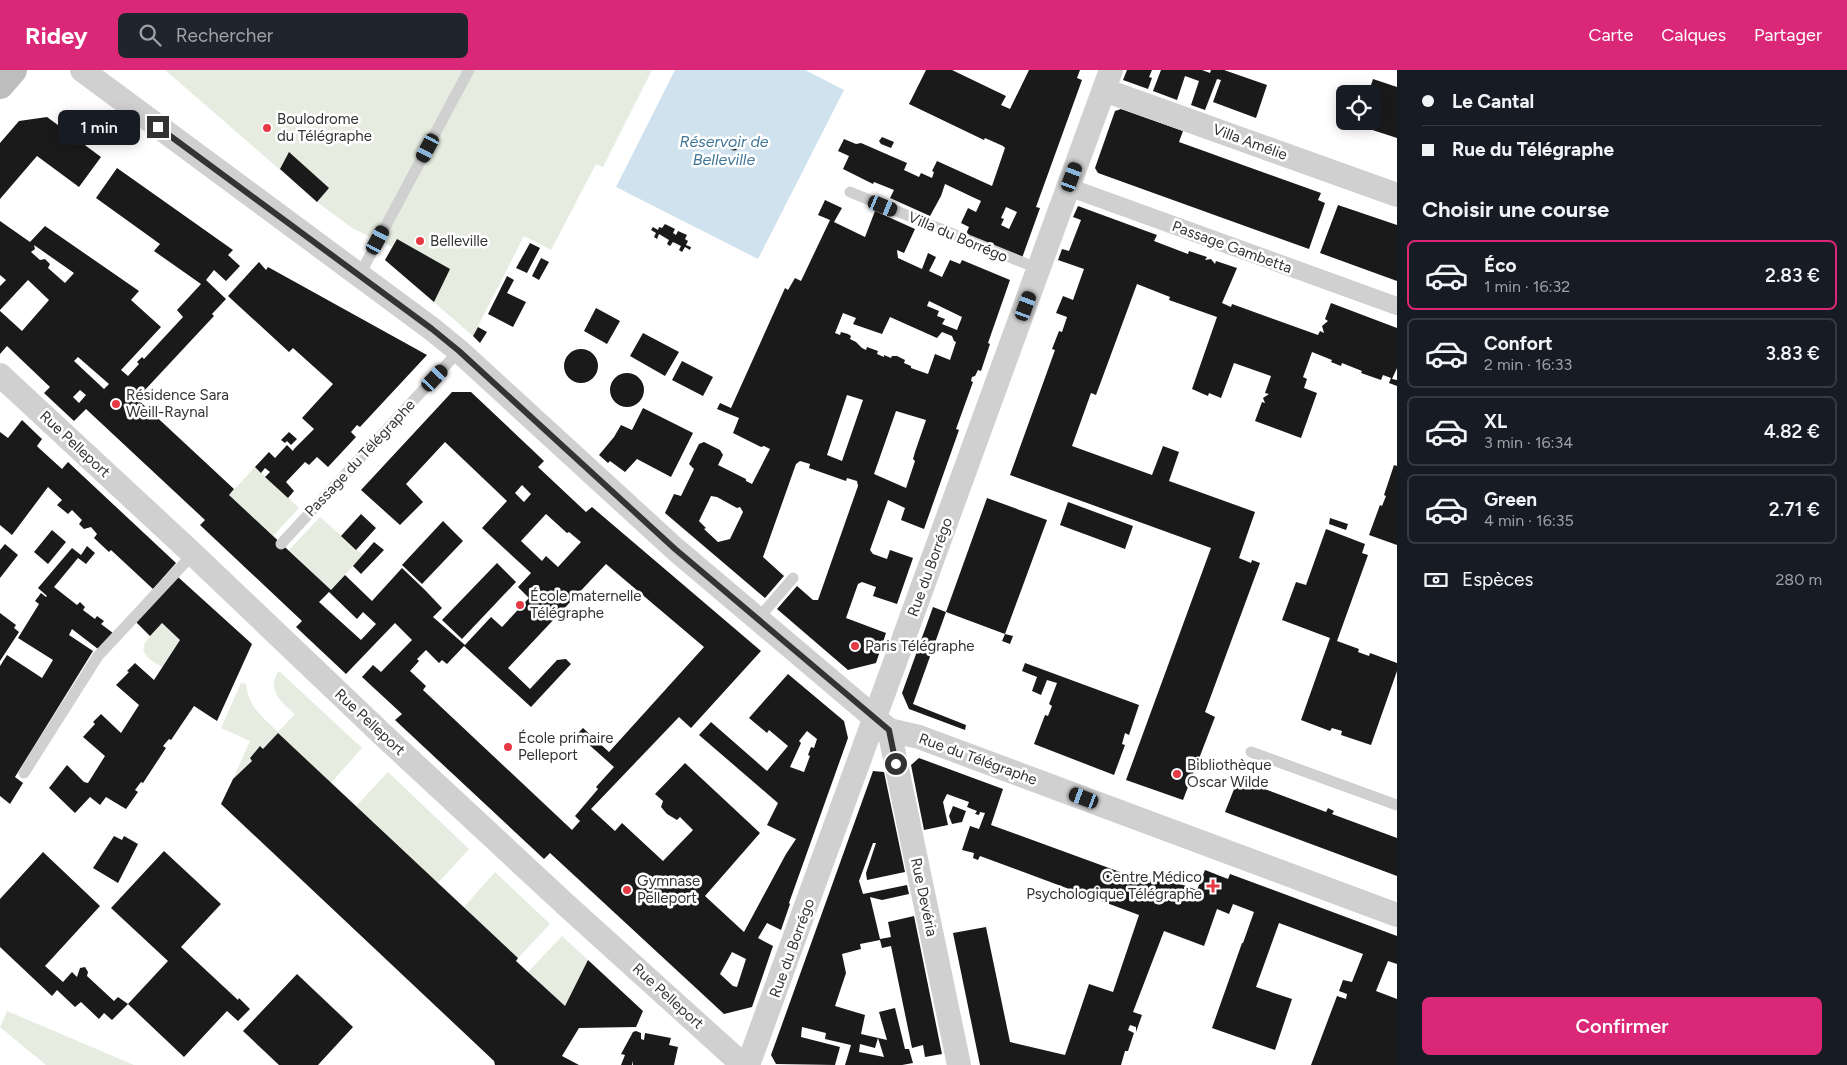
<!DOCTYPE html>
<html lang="fr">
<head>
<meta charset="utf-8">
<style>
	body { margin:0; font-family:Figtree,sans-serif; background:#20242c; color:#f1f3f6; height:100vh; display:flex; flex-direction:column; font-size:19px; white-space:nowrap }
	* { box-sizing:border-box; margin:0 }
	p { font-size:16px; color:#9ea1a6 }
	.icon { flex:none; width:28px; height:28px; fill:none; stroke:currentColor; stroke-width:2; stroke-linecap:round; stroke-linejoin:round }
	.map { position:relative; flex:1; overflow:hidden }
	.side { display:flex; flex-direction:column; background:#171b24; width:450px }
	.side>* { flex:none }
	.guide { display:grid; align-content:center; height:110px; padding:0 25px; background:#171b24 }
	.fabs { position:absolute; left:1336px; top:15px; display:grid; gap:10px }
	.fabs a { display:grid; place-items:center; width:45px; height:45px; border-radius:8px; background:#171b24; box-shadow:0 2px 12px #0003; font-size:25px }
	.end { position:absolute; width:22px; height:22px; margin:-11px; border:6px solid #333; background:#fff; box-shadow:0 0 0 2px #fff }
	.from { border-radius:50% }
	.bubble { position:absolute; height:35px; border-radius:8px; background:#171b24; box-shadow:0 2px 12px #0003; font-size:16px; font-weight:600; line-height:35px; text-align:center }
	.car { position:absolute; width:15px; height:30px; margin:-15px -8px; border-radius:6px; box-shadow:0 0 4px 1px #0007; background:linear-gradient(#222 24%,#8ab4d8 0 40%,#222 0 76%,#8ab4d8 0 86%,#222 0) }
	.guide b { display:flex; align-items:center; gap:18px; height:48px; font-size:19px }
	.guide b+b { border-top:1px solid #363941 }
	.guide i { width:12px; height:12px; background:#f1f3f6 }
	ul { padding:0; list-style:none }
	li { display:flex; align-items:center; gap:15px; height:70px; margin:0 10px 8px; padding:0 15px; border:2px solid #363941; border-radius:8px }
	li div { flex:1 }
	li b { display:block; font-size:19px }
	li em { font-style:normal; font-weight:600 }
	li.on { border-color:#db2777 }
	li>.icon { width:45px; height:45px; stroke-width:1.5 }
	h2 { padding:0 25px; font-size:22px; line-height:60px }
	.pay { display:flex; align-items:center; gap:12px; height:55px; padding:0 25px; font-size:19px }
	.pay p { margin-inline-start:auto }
	.cta { display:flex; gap:10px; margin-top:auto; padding:10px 25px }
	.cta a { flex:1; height:58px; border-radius:8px; background:#db2777; color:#fff; font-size:20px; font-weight:600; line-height:58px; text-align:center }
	header { display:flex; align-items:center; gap:30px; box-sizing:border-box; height:70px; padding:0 25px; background:#db2777; color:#fff }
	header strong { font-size:24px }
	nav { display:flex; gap:28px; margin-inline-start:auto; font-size:18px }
	.search { width:350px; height:45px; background:#20242c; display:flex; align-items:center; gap:12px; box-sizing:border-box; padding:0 18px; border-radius:8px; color:#9ea1a6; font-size:19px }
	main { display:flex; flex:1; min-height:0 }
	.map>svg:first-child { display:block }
</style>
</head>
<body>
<header>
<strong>Ridey</strong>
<div class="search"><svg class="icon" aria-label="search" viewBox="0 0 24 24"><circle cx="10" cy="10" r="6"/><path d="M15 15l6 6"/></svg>Rechercher</div>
<nav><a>Carte</a><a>Calques</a><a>Partager</a></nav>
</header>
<main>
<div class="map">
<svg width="1397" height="995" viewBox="0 0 1397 995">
	<rect width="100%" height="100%" fill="#fff"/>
	<!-- green -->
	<path fill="#e6ecdf" d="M165,0H652L603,97L596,94L551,180L524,166L473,266L385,190L392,177L352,158L317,132Z
		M255,397L299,438L273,466L229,425Z
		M320,447L363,485L331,520L289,480Z
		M162,553L180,570L162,597C132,580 143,574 162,553Z
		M279,601L362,678L331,713L278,663L263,679L260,676L250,687L252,691L233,709L250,671L221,658L241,613L246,614C249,638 262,646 278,662L295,644C282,633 265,619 279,601Z
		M388,702L469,779L438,813L356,736Z
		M495,802L550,854L518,888L464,837Z
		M562,866L588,890L565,936L528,902Z
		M7,941L134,995H46L0,957Z"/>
	<!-- water -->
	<path fill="#cfe2ee" d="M675,0H805L844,20L758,189L616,117Z"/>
	<!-- building -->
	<path fill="#1a1a1a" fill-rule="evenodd" d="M926,0H952L1006,26L1001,35L1010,39L1029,0H1080L1077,8L1082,10L1036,137L1040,138L1022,188L966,164L969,157L961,153L968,138L976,142L981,131L945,114L941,126L930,146L890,128L894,120L874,112L873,114L843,99L849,86L838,81L844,69L856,74L861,73L907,93L904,100L919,107L921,103L932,108L934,102L932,101L937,91L992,116L1005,78L1003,76L985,68L984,70L909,34ZM1006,137L1017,142L1009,159L1001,155L1004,149L1001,148Z
		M1127,0H1152L1149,7L1152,8L1148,19L1123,10Z
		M1161,0H1202L1210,3L1211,0H1224L1267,15L1256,48L1213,32L1221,10L1217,9L1205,40L1191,35L1199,11L1185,6L1177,30L1153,21Z
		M1373,9L1397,17V68L1357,55L1359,51H1372V24H1368Z
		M1121,39L1183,61L1179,72L1321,123L1318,130L1325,133L1309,179L1098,103L1095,98L1115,41Z
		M47,47L101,87L79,117L37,86L0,129V73L19,51Z
		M882,67L894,72L891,78L881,74L879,71Z
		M728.5 75a5.5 5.5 0 1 1 11 0a5.5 5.5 0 1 1-11 0Z
		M289,82L329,118L317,132L280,99Z
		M117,98L233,180L228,185L240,196L226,211L214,200L206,210L226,229L212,244L214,246L143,322L140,319L134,326L234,419L229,425L331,520L345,505L372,531L402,498L425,520L442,538L433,547L465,575L447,594L442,590L439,593L426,580L417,589L419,591L410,601L426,616L423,620L572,760L580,751L575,746L598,719L596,717L614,697L577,664L583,658L609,682L704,577L606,494L508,598L530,619L557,590L566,589L571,594L531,637L464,576L491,547L502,557L529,528L518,517L531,503L482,458L507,431L445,372L406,414L423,432L400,455L361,420L452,322H471L544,391L538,397L586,442L592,437L761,581L691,658L679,647L591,739L615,761L622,753L663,791L693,760L680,747L677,750L667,744L661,737L663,731L655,724L685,693L760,763L705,826L744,862L786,784L796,769L767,755L778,733L699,665L711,652L767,701L788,676L769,660L767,663L749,648L788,604L844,651L848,668L789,833L790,834L781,860L767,853L758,868L773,876L752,937L724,944L550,783L544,789L395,650L402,644L362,607L373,595L381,602L412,570L395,553L346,604L296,557L302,551L200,455L205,450L86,339L74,351L44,323L50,317L7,276L0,284V241L22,261L49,230L28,210L0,240V216L6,210L0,205V151L30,172L45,156L139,221L131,230L161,257L121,300L128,306L139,294L137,292L142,287L144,289L183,247L177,240L201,214L154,181L160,174L96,128ZM34,175L74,203L65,213L48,198L50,194L45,189L40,190L31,182L35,179ZM78,287L109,314L104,319L74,291ZM80,320L86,325L79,333L73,327ZM522,415L531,424L524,432L515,423ZM546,444L567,463L569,462L581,472L558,497L546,486L542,491L521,471ZM329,522L357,549L363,542L376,554L361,570L319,532ZM807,661L817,669L814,678L811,677L808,685L810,686L804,702L790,697L801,673L799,671ZM732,882L746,889L737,917L733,916L720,904Z
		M825,130L842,138L834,152L865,167L875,141L915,159L904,183L897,180L898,188L922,199L928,183L936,187L929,201L942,207L950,190L960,194L962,190L1010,210L988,273L990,274L981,301L978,300L975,306L972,307L971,311L973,312L956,359L959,360L924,459L901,450L905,438L888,430L870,480L873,484L887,489L890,480L913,488L897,534L873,526L876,517L862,512L858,514L846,548L886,563L876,593L848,600L777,539L797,516L813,530H818L858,416L857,411L847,408L846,411L809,398L810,394L800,391L796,394L763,487L784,506L765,528L665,443L674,424L681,426L694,399L689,394L699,374L704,372L720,380L723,385L718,395L746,409V411L752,414L770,379L764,376L761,377L733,363L739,348L717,339L720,333L731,338L785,218L788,220L795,208L801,211L830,150L818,145ZM929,231L962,247L957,260L942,254L945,249L937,246L939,241L927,236ZM843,243L856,248L853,254L882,264L890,247L937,268L942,262L952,266L954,271L956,272L950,290L935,284L928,304L911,298V296L904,293L905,290L897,286H892L891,288L884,285V287L877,284L878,281L867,277L866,280L862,278L856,272L850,269L851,266L848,264L841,262L840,265L835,263ZM847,325L863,330L842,391L827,385ZM896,341L926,350L915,382L913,389L915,391L906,418L874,404ZM711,426L717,427L737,438L740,437L743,442L730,469L718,472L704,459L706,458L699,451Z
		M1338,135L1397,155V211L1320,183Z
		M1078,136L1157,165L1154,171L1188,184L1189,181L1207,187L1205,190L1211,189L1215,194L1216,191L1237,198L1222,233L1231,237L1232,234L1318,265L1320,261L1324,263L1322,256L1328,251L1325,249L1331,233L1397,258V298L1392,309L1397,310V316L1389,313L1391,308L1383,305L1381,310L1361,303L1362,301L1342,293L1341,296L1331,292L1332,290L1312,282L1303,307L1307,309L1304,318L1317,323L1301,368L1255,351L1262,332L1265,333L1263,328L1269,324L1265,323L1271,306L1234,293L1221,328L1209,323L1208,326L1192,319L1217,247L1169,230L1170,227L1137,214L1096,325L1091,323L1072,376L1152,405L1163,376L1179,382L1169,411L1255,442L1239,488L1251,493L1252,490L1260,493L1205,642L1215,647L1183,730L1126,710L1211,478L1010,405L1055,280L1052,279L1059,261L1062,262L1067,247L1056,243L1063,226L1073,230L1084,199L1058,190L1062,179L1069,181L1081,150L1073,147Z
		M665,154L675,159L673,163L676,165L678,161L687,165L685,169L688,171L686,175L691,177L690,180L685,177L682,182L679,180L681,176L673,172L670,176L667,174L669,170L659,164L657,169L654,167L656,163L651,160L653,157L658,160L659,157L662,158Z
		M397,169L450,199L434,232L385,190Z
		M530,173L540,178L527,203L516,198Z
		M541,188L549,192L539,210L532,206Z
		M259,192L266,200L268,197L427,285L360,357L357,355L351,362L356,367L328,397L317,387L309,395L305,392L286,412L294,421L288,428L265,407L270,402L265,398L261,403L255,397L269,382L275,388L287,375L293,381L294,379L314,359L302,348L333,314L293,278L289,282L228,226Z
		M507,206L514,210L507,223L526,232L513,257L488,244Z
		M596,238L620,251L607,274L584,261Z
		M478,257L487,262L480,273L473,266Z
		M643,263L679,282L665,306L630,286Z
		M564 296a17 17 0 1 1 34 0a17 17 0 1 1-34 0Z
		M682,291L713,307L703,326L672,310Z
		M610 320a17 17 0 1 1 34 0a17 17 0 1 1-34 0Z
		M643,338L693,363L671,407L637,389L625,402L610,391L608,393L599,385L614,367L621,355L632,360Z
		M22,350L42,369L37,376L40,379L62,399L68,392L176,493L153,519L111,480L109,482L94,468L97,464L91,457L84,459L79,454L82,450L72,440L68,444L57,435L62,430L48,417L12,465L0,455V362L8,368Z
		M289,362L297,369L291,375L287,371L285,373L281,370Z
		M1394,395L1397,396V475L1369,465L1380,435L1382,436L1386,426L1384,425Z
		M987,428L1047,450L1005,564L946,542L913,634L966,655L965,660L909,639L902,623L933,537L946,542Z
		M1068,432L1133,456L1125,479L1060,455Z
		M361,444L376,458L356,480L341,466Z
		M1330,448L1348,454L1346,460L1329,454Z
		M443,451L463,471L422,514L402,495Z
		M1326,459L1365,474L1362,483L1368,485L1337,571L1359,579L1358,582L1369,586L1370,583L1397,593V601L1371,675L1341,665L1342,661L1332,658L1330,661L1301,650L1330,568L1282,550L1296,512L1306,515Z
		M52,460L66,472L48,494L34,482Z
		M374,472L384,480L361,504L353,496Z
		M5,474L18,485L0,508V480Z
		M87,476L95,483L86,494L78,488L54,517L77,535L80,532L85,537L83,540L95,549L97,546L104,551L101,554L113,563L98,579L72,559L69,565L93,581L15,707L23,713L10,734L0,726V596L7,585L42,608L53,590L18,568L39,534L35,531L41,523L46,527L47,526L38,518L72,478L81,485Z
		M497,493L516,512L462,569L442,550Z
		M178,507L252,574L217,651L194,636L171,670L169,669L163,676L166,678L143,713L141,712L135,720L138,722L126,739L106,727L100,735L90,727L75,743L49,718L67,695L84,712L88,713L105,686L83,667L95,654L93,652L101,644L121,663L139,635L116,615L129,602L127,601L135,593L154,610L180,570L162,553L150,566L136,552Z
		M0,543L16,555L14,558L19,562L0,591Z
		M1005,564L1013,566L1010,574L1002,571Z
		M1025,593L1139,635L1129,665L1125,663L1122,674L1125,675L1114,705L1034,674L1045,645L1048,646L1052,636L1049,634L1057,613L1047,610L1041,625L1032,621L1037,607L1022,601Z
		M278,663L518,888L516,891L565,936L588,890L643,941L636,957L579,958L562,986L579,995H495L494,991L221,734L233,709L252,691L250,688L260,676L263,679Z
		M919,688L1003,719L991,755L1150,813L1153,804L1197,820L1205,800L1228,809L1230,804L1397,866V894L1388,891L1376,921L1397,929V995H1311L1337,926L1346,929L1347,924L1339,921L1343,910L1352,912L1363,884L1279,853L1256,917L1292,929L1275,980L1212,958L1242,873H1243L1254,842L1233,834L1229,844L1217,839L1204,876L1164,861L1133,942L1142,945L1136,962V957L1130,955L1128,960L1134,963L1128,981H1125L1121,995H980L953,863L986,857L1010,972L1065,985L1089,914L1113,922L1139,845L980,786L978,790L973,788L974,783L962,780L970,756L979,759L985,743L980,742L979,745L975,744L977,741L967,737L969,732L947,724L943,732L948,755L924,760L911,695Z
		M873,701L884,702L905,802L867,810L866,803L876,773H873L859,811L863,824L907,815L909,824L882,830L870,827L880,869L891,867L888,852L914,846L942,984L925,987L923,975L912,978L891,876L882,878L880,870L860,874L861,879L842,884L846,903L835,936L865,945L861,964L887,970L879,942L895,938L905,979H909L913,993L902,995H845L851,975L825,969L826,963L802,957L801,967L840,977L835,995L776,994L771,985ZM878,968L884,987L859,982L860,974L875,978Z
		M1238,709L1326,742L1328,738L1334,741L1332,744L1397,768V806L1225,742Z
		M953,736L966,741L962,752L952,754L949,746Z
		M114,766L122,770L124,766L138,774L118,813L93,798Z
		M164,781L221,834L181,877L238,930L239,928L250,939L238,951L227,941L184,987L128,934L112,950L104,943L99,949L81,932L75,937L57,920L52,926L0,877V829L43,782L100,836L45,896L63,912L72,902L77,907L80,898L85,897L88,902L87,906L114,931L118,927L128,934L168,891L111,838Z
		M297,904L353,957L318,995H279L243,961Z
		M636,961L641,963V969L644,970L645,963L671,968L669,975L678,977L674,995H633V991L632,995H621L625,985L621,984L633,962Z"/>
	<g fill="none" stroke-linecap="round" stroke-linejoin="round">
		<!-- service -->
		<path stroke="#d0d0d0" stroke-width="11" d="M850,122L1039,199
			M359,206L469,0
			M281,474L459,281
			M758,549L793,508
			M1251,682L1397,735
			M24,703L98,586L193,484"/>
		<!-- pedestrian -->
		<path stroke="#d0d0d0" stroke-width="18" d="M1068,117L1397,236"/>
		<!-- minor -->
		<path stroke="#d0d0d0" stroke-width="24" d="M82,0L432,259L459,281L675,479L889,660L919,667L1397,845
			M1104,20L1397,125
			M0,305L193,484L383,665L565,834L743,995
			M889,660L959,995
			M748,995L1111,0"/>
		<!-- secondary -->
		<path stroke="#bdbdbd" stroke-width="28" d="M0,15L13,0"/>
	</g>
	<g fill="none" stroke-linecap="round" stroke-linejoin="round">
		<!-- route -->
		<path stroke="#333" stroke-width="6" d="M158,57L432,259L459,281L675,479L889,660L896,694"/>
	</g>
	<!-- markers -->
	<g fill="#e63946" stroke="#fff" stroke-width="2">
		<circle cx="267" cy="58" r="5"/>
		<circle cx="420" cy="171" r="5"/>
		<circle cx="116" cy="334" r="5"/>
		<circle cx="520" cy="535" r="5"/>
		<circle cx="855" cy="576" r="5"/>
		<circle cx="508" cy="677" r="5"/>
		<circle cx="1177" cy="704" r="5"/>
		<path d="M1210.5 808.5h5v5h5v5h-5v5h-5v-5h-5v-5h5z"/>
		<circle cx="627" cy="820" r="5"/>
	</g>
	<g text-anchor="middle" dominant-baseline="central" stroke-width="5" stroke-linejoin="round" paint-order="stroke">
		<!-- poi labels -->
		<g font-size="15" fill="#333" stroke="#fff" text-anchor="start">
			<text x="277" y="49">Boulodrome<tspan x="277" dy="17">du Télégraphe</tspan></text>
			<text x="430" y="171">Belleville</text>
			<text x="126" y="325">Résidence Sara<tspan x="126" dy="17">Weill-Raynal</tspan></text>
			<text x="530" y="526">École maternelle<tspan x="530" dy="17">Télégraphe</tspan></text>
			<text x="865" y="576">Paris Télégraphe</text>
			<text x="518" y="668">École primaire<tspan x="518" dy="17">Pelleport</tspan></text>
			<text x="1187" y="695">Bibliothèque<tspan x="1187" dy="17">Oscar Wilde</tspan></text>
			<text x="1202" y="807" text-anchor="end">Centre Médico<tspan x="1202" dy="17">Psychologique Télégraphe</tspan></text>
			<text x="637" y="811">Gymnase<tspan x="637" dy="17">Pelleport</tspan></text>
		</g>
		<!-- street labels -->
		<g font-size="15" fill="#333" stroke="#fff">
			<text transform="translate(1250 72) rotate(20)">Villa Amélie</text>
			<text transform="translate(958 167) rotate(23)">Villa du Borrégo</text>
			<text transform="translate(1232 177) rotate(20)">Passage Gambetta</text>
			<text transform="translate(75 374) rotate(43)">Rue Pelleport</text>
			<text transform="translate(360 388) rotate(-47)">Passage du Télégraphe</text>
			<text transform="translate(930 497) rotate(-70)">Rue du Borrégo</text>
			<text transform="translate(370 652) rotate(43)">Rue Pelleport</text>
			<text transform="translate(978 689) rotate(20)">Rue du Télégraphe</text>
			<text transform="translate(924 827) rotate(78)">Rue Devéria</text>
			<text transform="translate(792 878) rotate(-70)">Rue du Borrégo</text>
			<text transform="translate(668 926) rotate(42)">Rue Pelleport</text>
		</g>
		<!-- water labels -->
		<g font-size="16" font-style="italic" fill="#3f7597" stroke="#fff">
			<text x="724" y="71">Réservoir de<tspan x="724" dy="18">Belleville</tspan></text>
		</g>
	</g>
</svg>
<div class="fabs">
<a><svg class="icon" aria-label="locate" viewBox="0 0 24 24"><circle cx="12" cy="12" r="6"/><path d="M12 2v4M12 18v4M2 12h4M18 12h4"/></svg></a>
</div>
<i class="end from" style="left:896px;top:694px"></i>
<i class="end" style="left:158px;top:57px"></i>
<div class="bubble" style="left:58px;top:40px;width:82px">1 min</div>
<i class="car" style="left:428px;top:78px;rotate:208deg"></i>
<i class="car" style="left:1072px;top:107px;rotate:20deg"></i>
<i class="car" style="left:883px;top:136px;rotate:112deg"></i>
<i class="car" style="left:378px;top:170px;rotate:28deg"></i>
<i class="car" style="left:1026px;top:236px;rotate:20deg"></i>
<i class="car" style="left:435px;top:308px;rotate:43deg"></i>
<i class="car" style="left:1084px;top:728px;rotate:291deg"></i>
</div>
<section class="side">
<div class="guide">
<b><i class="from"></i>Le Cantal</b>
<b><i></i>Rue du Télégraphe</b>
</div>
<h2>Choisir une course</h2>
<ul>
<li class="on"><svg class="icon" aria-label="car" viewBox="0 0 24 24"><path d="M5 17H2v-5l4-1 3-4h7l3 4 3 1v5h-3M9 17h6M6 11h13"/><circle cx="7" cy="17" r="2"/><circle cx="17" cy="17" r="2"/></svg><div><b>Éco</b><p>1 min · 16:32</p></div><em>2.83 €</em></li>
<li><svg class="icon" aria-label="car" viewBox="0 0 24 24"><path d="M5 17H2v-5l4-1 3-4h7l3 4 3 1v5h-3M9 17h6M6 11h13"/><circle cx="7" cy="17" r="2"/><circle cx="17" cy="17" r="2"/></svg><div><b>Confort</b><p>2 min · 16:33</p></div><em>3.83 €</em></li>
<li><svg class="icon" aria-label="car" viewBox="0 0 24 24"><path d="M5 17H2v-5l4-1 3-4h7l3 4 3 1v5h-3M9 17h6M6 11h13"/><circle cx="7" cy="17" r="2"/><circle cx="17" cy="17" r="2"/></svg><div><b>XL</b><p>3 min · 16:34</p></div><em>4.82 €</em></li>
<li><svg class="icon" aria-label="car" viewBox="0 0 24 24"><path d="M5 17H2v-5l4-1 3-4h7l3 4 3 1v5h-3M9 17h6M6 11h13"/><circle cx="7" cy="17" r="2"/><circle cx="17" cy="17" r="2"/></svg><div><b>Green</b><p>4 min · 16:35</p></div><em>2.71 €</em></li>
</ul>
<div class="pay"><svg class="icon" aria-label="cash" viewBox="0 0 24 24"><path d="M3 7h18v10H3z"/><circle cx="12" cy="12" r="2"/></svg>Espèces<p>280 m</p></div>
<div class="cta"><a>Confirmer</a></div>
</section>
</main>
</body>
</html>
